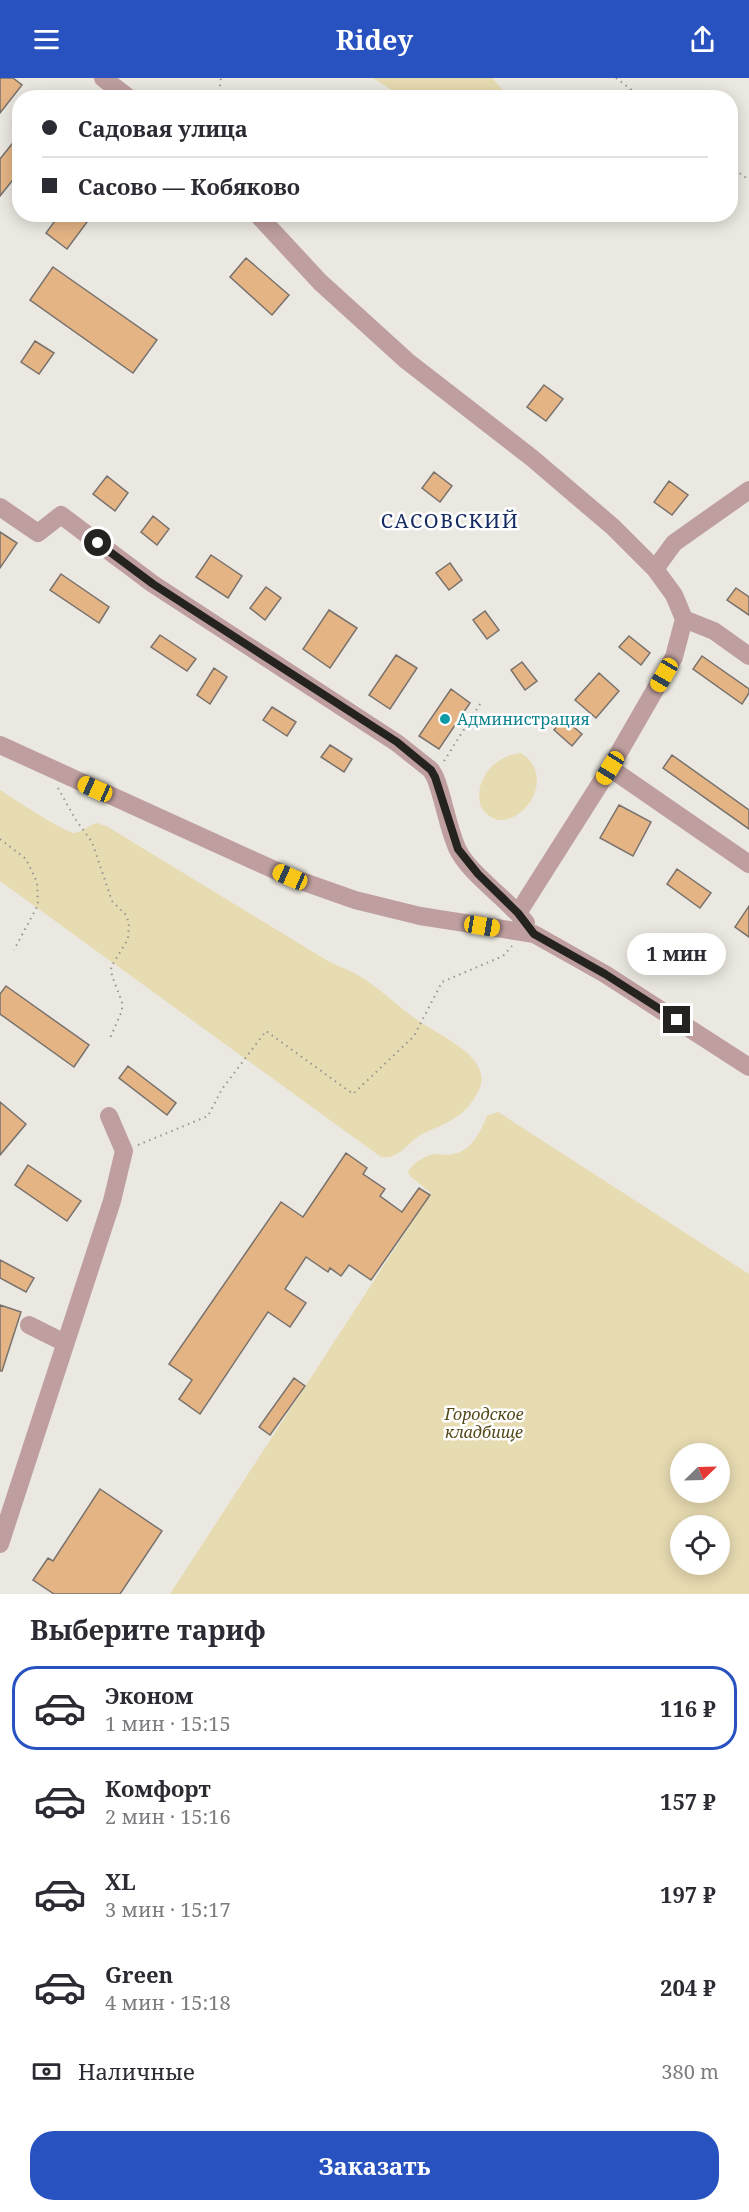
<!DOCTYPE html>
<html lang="ru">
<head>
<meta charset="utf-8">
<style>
	body { margin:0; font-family:"Noto Serif",serif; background:#f7f7f7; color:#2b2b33; height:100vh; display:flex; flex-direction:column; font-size:22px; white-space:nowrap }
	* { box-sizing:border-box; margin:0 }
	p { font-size:20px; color:#7c7c81 }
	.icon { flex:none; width:33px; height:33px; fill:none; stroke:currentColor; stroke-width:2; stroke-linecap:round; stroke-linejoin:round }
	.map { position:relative; height:1516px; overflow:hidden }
	.details { display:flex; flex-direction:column; background:#fff; flex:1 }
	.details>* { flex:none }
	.guide { position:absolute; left:12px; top:12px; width:726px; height:132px; border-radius:24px; box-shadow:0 3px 15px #0003; display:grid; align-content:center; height:132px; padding:0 30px; background:#fff }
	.needle { width:39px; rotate:67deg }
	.buttons { position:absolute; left:670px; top:1365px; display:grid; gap:12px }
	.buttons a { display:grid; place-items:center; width:60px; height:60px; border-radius:50%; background:#fff; box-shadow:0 3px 15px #0003; font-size:30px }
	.end { position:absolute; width:27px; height:27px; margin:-14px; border:8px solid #242320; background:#fff; box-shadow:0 0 0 3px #fff }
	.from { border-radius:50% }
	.bubble { position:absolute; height:42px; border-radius:21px; background:#fff; box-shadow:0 3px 15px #0003; font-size:20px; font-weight:700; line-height:42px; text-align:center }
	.car { position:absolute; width:18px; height:36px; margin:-18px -9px; border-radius:8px; box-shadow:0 0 4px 2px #0007; background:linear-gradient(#f5c518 24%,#345 0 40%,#f5c518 0 76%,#345 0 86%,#f5c518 0) }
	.guide b { display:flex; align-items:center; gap:21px; height:57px; font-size:22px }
	.guide b+b { border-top:2px solid #e1e1e2 }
	.guide i { width:15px; height:15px; background:#2b2b33 }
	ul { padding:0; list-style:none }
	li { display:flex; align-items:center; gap:18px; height:84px; margin:0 12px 9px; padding:0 18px; border:3px solid transparent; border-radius:24px }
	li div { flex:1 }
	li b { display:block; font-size:22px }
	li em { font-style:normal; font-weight:700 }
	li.current { border-color:#2852c0 }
	li>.icon { width:54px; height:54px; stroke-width:1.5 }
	h2 { padding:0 30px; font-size:27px; line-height:72px }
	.pay { display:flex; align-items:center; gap:15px; height:66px; padding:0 30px; font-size:22px }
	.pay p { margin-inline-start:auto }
	.primary-button { display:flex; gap:12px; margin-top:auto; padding:12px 30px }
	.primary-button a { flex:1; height:69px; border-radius:24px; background:#2852c0; color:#fff; font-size:24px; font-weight:700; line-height:69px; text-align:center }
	header { display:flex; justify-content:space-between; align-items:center; height:78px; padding:0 30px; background:#2852c0; color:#fff; font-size:27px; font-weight:700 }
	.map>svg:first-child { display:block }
</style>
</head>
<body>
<header><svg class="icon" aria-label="menu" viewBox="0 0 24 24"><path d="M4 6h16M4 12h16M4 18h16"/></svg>Ridey<svg class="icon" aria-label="share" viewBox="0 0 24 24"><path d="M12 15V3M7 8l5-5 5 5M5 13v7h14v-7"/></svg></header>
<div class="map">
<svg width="749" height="1516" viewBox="0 0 749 1516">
	<rect width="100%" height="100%" fill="#eae8e0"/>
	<!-- green -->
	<path fill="#e7dbb1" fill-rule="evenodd" d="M373,0H492L509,19H402Z
		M521,675C562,702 514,759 488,737C484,733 482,732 480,726C475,699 495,678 521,675Z
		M0,712C11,719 67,756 75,755C83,754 89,747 97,745L108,749L328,883C338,888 350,892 361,899C381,911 399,930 419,943C441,959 498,981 477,1016C468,1032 456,1041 440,1048C433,1051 425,1054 419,1058C407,1066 398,1082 381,1079L0,803Z
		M498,1034L749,1196V1516H170L431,1115L410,1098L408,1093C414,1085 425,1077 435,1076C442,1076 448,1078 454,1076C472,1072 481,1053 487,1038ZM681,1376H720V1414H681ZM681,1448H720V1486H681Z"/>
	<!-- building -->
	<path fill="#e4b485" stroke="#78726d" stroke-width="1.5" d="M0,0H13L22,7L0,35Z
		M20,56V93L0,118V81Z
		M60,136H93L67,171L46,155Z
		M246,180L289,217L272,237L230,199Z
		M53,189L157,262L133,295L30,222Z
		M35,263L54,275L39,296L21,284Z
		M544,307L563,321L546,343L527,329Z
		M434,394L452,408L440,424L422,410Z
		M107,398L128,415L115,433L93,416Z
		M669,403L688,417L672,437L654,424Z
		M153,438L169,451L157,467L141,454Z
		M0,454L17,465L0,490Z
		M211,477L242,498L228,520L196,499Z
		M450,485L462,502L449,512L436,495Z
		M61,496L109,529L99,545L50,512Z
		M266,509L281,520L265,542L250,530Z
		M736,510L749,519V537L727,522Z
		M329,532L357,550L330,590L303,571Z
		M485,533L499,552L487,561L473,542Z
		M160,557L196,581L187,593L151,569Z
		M629,558L650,575L641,587L619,569Z
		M396,577L417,590L390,631L369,617Z
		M702,578L749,611V615L742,626L693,591Z
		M522,584L537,603L525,612L511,592Z
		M214,590L227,599L210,626L197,617Z
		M599,595L619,613L596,640L575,622Z
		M451,611L470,625L439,671L419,658Z
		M272,629L296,644L287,658L263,642Z
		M563,640L582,656L572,668L554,652Z
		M330,667L352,681L344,694L321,679Z
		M672,677L749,732V751L663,690Z
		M619,727L651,744L633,778L600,760Z
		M677,791L711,815L700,830L667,806Z
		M749,828V859L735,849Z
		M6,908L89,967L74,989L0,936V916Z
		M128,988L176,1025L167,1037L119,1000Z
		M0,1024L26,1046L0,1077Z
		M346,1075L367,1090L363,1096L385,1111L380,1118L402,1134L419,1110L430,1117L371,1202L349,1187L341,1198L330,1190L328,1194L306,1179L285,1211L306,1225L290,1249L268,1234L200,1336L179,1321L192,1302L169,1286L281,1124L303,1139Z
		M28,1087L81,1123L67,1143L15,1107Z
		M0,1182L34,1200L26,1214L0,1200Z
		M0,1227L21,1234L2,1293H0Z
		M294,1300L305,1308L270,1357L259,1349Z
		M100,1411L162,1453L120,1516H54L33,1502L48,1480L53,1483Z"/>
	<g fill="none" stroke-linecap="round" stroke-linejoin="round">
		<!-- path -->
		<path stroke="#97958f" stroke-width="2" stroke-dasharray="1.5 4.5" stroke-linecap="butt" d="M616,0L642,20
			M218,20L221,0
			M730,88L749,102
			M444,683L482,623
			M58,710L76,742L92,764L112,823L126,837L129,845L128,861L111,889L112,898L122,924V933L110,960
			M0,761L26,781L37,804L38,827L14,872
			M138,1067L208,1038L222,1011L266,953L353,1016L414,958L442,904L503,878L512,868"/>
		<!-- minor -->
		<path stroke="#be9e9e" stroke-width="18" d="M103,0L129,20
			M257,136L320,204L407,283L532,380L613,449L655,491L674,517L684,541L674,579L610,690L518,835
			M0,429L38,455L61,437L153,506L397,665L431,692L435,699C444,721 447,747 457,770C468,795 508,821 526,845
			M655,491L674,465L749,412
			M684,541L714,553L749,578
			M0,667L290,799L355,822L420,838L534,856L605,896L749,989
			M610,690L749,786
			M29,1247L65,1265
			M0,1466L112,1123L124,1073L109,1038"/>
	</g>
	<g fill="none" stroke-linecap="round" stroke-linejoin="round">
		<!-- route -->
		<path stroke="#242320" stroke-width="8" d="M98,465L153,506L397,664L431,692L435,699L458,771L478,796L518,835L534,856L605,896L677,942"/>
	</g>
	<!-- markers -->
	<circle fill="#0f9aa8" stroke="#fff" stroke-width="2" cx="445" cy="641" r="6"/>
	<g text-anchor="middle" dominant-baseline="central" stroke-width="5" stroke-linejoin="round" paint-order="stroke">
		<!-- culture labels -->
		<g font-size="16" fill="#0d838f" stroke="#fff" text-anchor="start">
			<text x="457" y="641">Администрация</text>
		</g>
		<!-- park labels -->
		<g font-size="16" font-style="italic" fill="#564919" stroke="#fff">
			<text x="484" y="1336">Городское<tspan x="484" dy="18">кладбище</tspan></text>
		</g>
		<!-- quarter labels -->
		<g font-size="20" letter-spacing="1.5" fill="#152b61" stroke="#fff">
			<text x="450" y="442">САСОВСКИЙ</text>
		</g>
	</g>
</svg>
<div class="buttons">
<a><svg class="needle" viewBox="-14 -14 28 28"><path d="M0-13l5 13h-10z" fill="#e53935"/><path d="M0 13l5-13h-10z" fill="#7c7c81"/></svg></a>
<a><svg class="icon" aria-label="locate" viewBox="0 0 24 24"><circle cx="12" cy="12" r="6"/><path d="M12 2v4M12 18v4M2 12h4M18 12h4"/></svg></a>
</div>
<i class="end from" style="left:98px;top:465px"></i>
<i class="end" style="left:677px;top:942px"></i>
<div class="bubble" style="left:627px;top:855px;width:99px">1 мин</div>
<i class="car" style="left:664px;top:597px;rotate:210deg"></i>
<i class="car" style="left:610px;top:690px;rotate:212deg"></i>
<i class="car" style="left:95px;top:711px;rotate:294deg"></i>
<i class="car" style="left:290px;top:799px;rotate:294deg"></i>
<i class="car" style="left:482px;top:848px;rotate:99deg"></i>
<div class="guide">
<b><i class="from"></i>Садовая улица</b>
<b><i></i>Сасово — Кобяково</b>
</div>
</div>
<section class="details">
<h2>Выберите тариф</h2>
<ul>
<li class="current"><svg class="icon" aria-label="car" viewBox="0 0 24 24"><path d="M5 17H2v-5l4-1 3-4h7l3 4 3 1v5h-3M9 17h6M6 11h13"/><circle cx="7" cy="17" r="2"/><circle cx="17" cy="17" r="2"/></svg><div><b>Эконом</b><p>1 мин · 15:15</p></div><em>116 ₽</em></li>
<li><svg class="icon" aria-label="car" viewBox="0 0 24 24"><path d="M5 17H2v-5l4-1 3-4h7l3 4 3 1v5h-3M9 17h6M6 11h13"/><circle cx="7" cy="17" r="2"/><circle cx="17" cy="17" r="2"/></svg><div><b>Комфорт</b><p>2 мин · 15:16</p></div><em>157 ₽</em></li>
<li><svg class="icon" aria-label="car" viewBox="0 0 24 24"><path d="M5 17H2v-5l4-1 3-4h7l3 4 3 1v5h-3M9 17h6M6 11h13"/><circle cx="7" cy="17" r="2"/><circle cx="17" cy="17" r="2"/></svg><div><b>XL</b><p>3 мин · 15:17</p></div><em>197 ₽</em></li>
<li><svg class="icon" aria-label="car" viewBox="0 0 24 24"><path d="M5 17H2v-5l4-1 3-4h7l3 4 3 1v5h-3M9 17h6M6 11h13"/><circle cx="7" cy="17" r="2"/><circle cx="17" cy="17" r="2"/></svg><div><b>Green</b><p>4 мин · 15:18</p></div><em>204 ₽</em></li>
</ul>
<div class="pay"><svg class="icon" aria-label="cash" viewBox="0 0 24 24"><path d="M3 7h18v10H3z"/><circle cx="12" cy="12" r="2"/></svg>Наличные<p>380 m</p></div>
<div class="primary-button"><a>Заказать</a></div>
</section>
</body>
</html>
